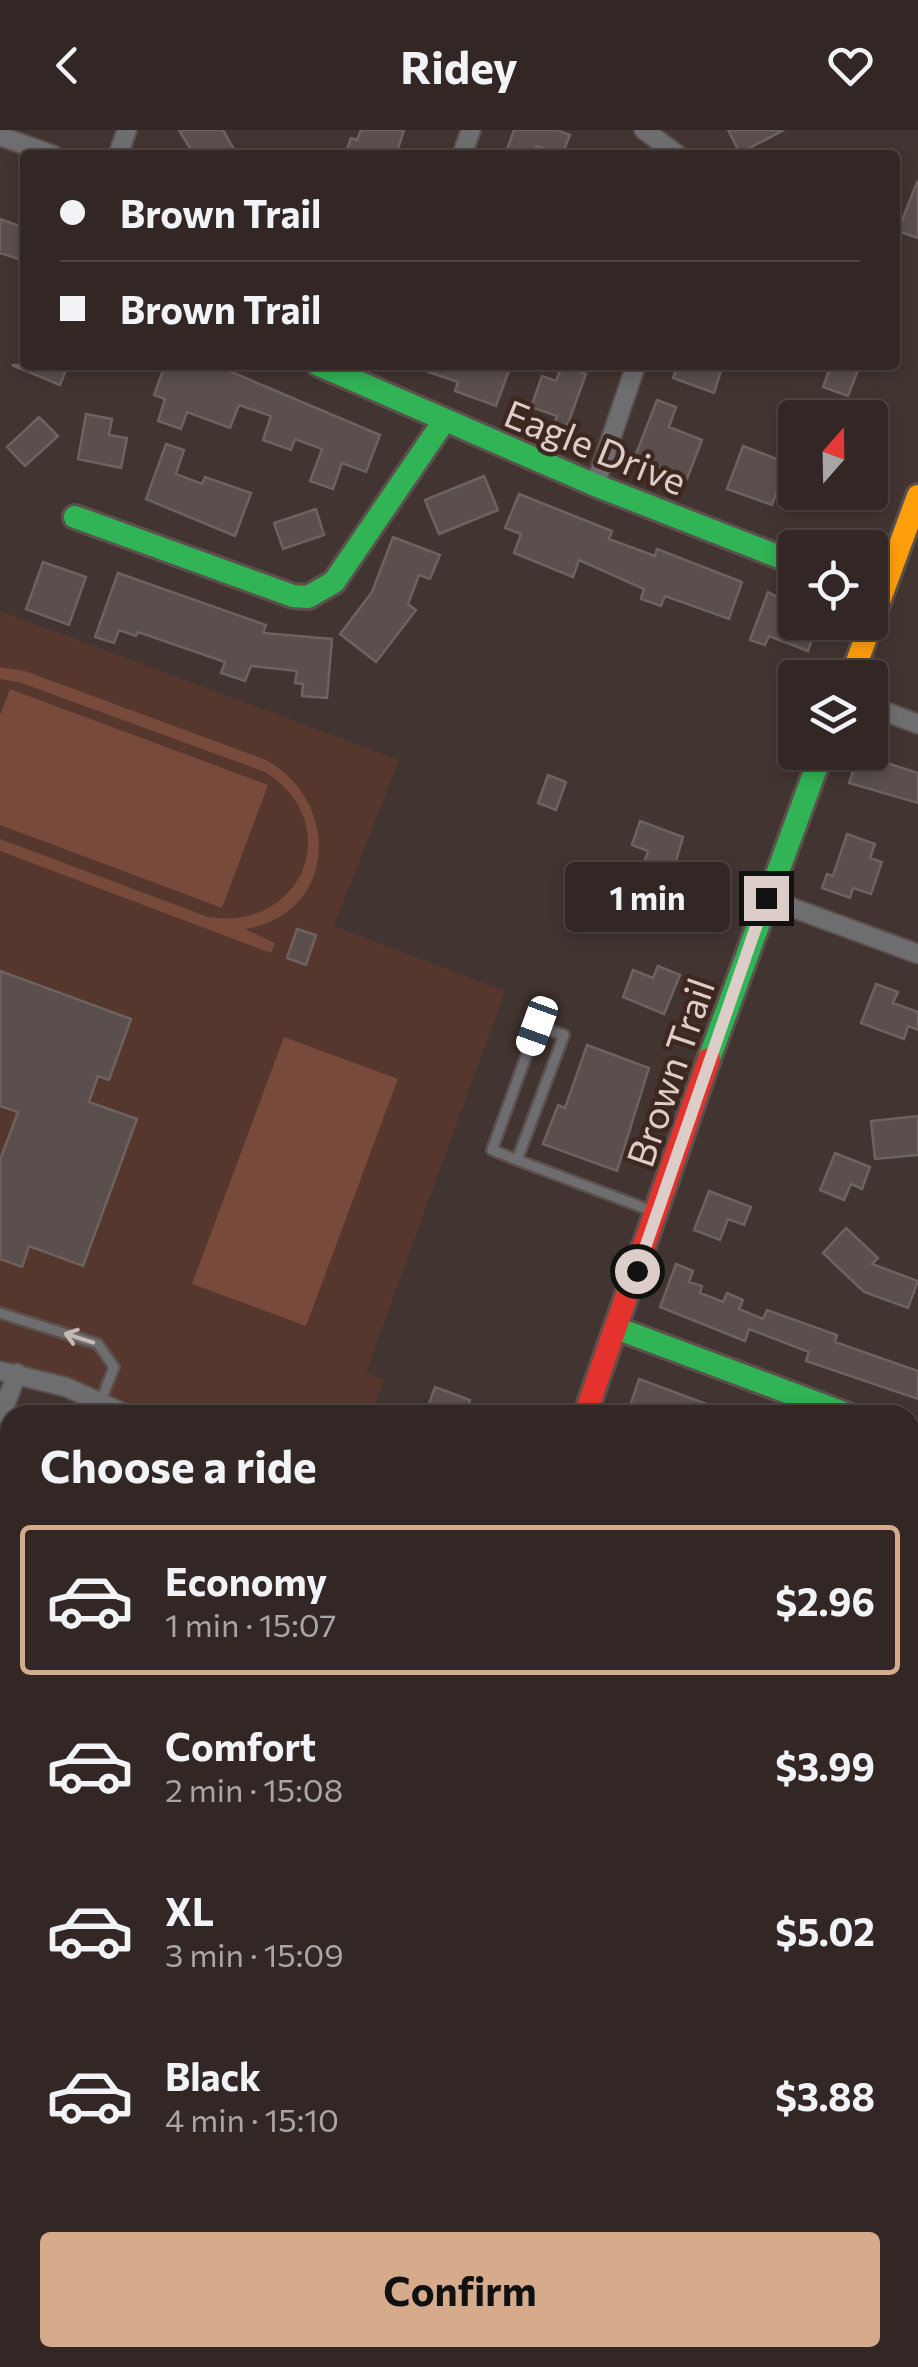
<!DOCTYPE html>
<html lang="en">
<head>
<meta charset="utf-8">
<style>
	body { margin:0; font-family:Commissioner,sans-serif; background:#3d3331; color:#f1f3f6; height:100vh; display:flex; flex-direction:column; font-size:38px; white-space:nowrap }
	* { box-sizing:border-box; margin:0 }
	p { font-size:32px; color:#a8a5a6 }
	.icon { flex:none; width:55px; height:55px; fill:none; stroke:currentColor; stroke-width:2; stroke-linecap:round; stroke-linejoin:round }
	.map { position:relative; flex:1; overflow:hidden }
	.drawer { position:absolute; left:0px; top:1275px; width:920px; height:962px; display:flex; flex-direction:column; background:#322724; border-radius:30px 30px 0 0; box-shadow:0 5px 15px #0003,0 0 0 2px #4d4441 }
	.drawer>* { flex:none }
	.top-card { position:absolute; left:20px; top:20px; width:880px; height:220px; border-radius:10px; box-shadow:0 5px 15px #0003,0 0 0 2px #4d4441; display:grid; align-content:center; height:220px; padding:0 40px; background:#322724 }
	.needle { width:65px; rotate:20deg }
	.buttons { position:absolute; left:778px; top:270px; display:grid; gap:20px }
	.buttons a { display:grid; place-items:center; width:110px; height:110px; border-radius:10px; background:#322724; box-shadow:0 5px 15px #0003,0 0 0 2px #4d4441; font-size:50px }
	.end { position:absolute; width:45px; height:45px; margin:-22px; border:12px solid #ddcdc8; background:#111; box-shadow:0 0 0 5px #111 }
	.from { border-radius:50% }
	.bubble { position:absolute; height:70px; border-radius:10px; background:#322724; box-shadow:0 5px 15px #0003,0 0 0 2px #4d4441; font-size:32px; font-weight:700; line-height:70px; text-align:center }
	.car { position:absolute; width:30px; height:60px; margin:-30px -15px; border-radius:12px; box-shadow:0 0 8px 2px #0007; background:linear-gradient(#fff 24%,#345 0 40%,#fff 0 76%,#345 0 86%,#fff 0) }
	.top-card b { display:flex; align-items:center; gap:35px; height:95px; font-size:38px }
	.top-card b+b { border-top:2px solid #4d4441 }
	.top-card i { width:25px; height:25px; background:#f1f3f6 }
	ul { padding:0; list-style:none }
	li { display:flex; align-items:center; gap:30px; height:150px; margin:0 20px 15px; padding:0 20px; border:5px solid transparent; border-radius:10px }
	li div { flex:1 }
	li b { display:block; font-size:38px }
	li em { font-style:normal; font-weight:700 }
	li.current { border-color:#d6ab8b }
	li>.icon { width:90px; height:90px; stroke-width:1.5 }
	h2 { padding:0 40px; font-size:45px; line-height:120px }
	.cta { display:flex; gap:20px; margin-top:auto; padding:20px 40px }
	.cta a { flex:1; height:115px; border-radius:10px; background:#d6ab8b; color:#111; font-size:40px; font-weight:700; line-height:115px; text-align:center }
	header { display:flex; justify-content:space-between; align-items:center; height:130px; padding:0 40px; background:#322724; font-size:45px; font-weight:700 }
	.map>svg:first-child { display:block }
</style>
</head>
<body>
<header><svg class="icon" aria-label="back" viewBox="0 0 24 24"><path d="M15 5l-7 7 7 7"/></svg>Ridey<svg class="icon" aria-label="heart" viewBox="0 0 24 24"><path d="M12 20l-8-8c-3-5 5-10 8-4 3-6 11-1 8 4z"/></svg></header>
<div class="map">
<svg width="918" height="2237" viewBox="0 0 918 2237">
	<rect width="100%" height="100%" fill="#423430"/>
	<!-- built -->
	<path fill="#55372e" d="M0,481L399,630L334,796L505,861L366,1242L384,1250L371,1285H128L0,1241Z
		M910,1637L918,1640V1901L910,1900Z
		M0,1893L10,1894V2228H134L130,2237H0Z
		M200,2228H380L376,2237H196Z"/>
	<!-- green -->
	<path fill="#774a3b" d="M0,537L25,541L266,630C342,672 337,784 245,799L275,813L271,823L0,721V709L208,787C303,802 347,693 265,642L19,552L0,549Z
		M10,559L268,655L222,778L0,695V585Z
		M284,907L398,949L306,1196L192,1154Z"/>
	<!-- building -->
	<path fill="#5a4f4c" stroke="#6e625e" stroke-width="2.5" d="M179,0H223L237,25H194Z
		M361,0H404L396,25L346,22L351,8L357,10Z
		M514,0H557L570,5L562,25L536,16L532,25H505Z
		M728,0H784L740,23Z
		M917,52L918,53V108L898,101Z
		M0,89L25,98V131L0,123Z
		M12,235H68L60,255Z
		M165,235H215L380,305L366,342L342,333L333,359L310,351L322,319L295,309L291,320L263,310L271,286L239,275L230,298L187,282L181,299L158,291L165,269L154,265Z
		M472,235L484,239L486,235H511L496,276L455,261L458,252L414,237Z
		M562,235L586,244L565,302L553,297L557,286L531,277L542,246L556,251Z
		M678,235L722,238L714,263L673,248Z
		M831,235H860L848,266L823,257Z
		M657,270L676,277L669,297L702,310L687,349L634,329Z
		M86,284L112,289L109,305L127,308L121,338L78,329Z
		M39,287L58,306L25,336L7,317Z
		M166,314L184,320L176,344L202,354L205,347L251,363L235,406L146,369Z
		M743,316L787,333L772,375L727,359Z
		M484,346L498,380L439,404L425,370Z
		M519,364L612,401L609,409L655,426L657,419L742,452L729,489L665,466L661,476L641,469L644,459L579,430L573,447L514,423L521,404L505,398Z
		M316,379L324,405L283,419L274,393Z
		M393,407L440,425L430,449L419,445L408,474L416,480L376,532L340,504L372,462Z
		M43,432L86,447L69,495L26,479Z
		M118,443L266,495L263,503L332,509L327,568L302,566L303,554L295,553L297,541L251,536L245,551L221,543L225,532L138,502L136,506L119,500L114,513L95,507Z
		M768,462L795,476V492H818L808,521L769,506L765,515L750,510Z
		M859,624L918,643V673L849,653Z
		M548,645L566,652L556,680L538,673Z
		M640,691L683,707L668,758L639,747L648,721L632,715Z
		M847,704L875,714L870,728L882,732L871,764L853,758L850,768L822,758L827,744L833,746Z
		M297,799L316,805L306,835L287,828Z
		M658,836L680,845L664,884L623,867L633,840L653,848Z
		M0,841L131,889L109,950L98,946L89,972L137,989L83,1136L29,1116L22,1137L0,1129V1030L18,982L0,976Z
		M876,854L898,862L893,873L918,882V900L908,896L904,909L861,893Z
		M587,915L649,938L617,1041L543,1014L558,975L565,978Z
		M918,986V1025L875,1029L871,991Z
		M835,1023L870,1037L862,1059L851,1054L844,1070L820,1060Z
		M709,1061L751,1077L744,1095L728,1089L720,1110L694,1100Z
		M846,1098L878,1128L872,1134L918,1151L908,1178L864,1162L823,1123Z
		M676,1134L693,1141L689,1152L702,1156L700,1163L723,1172L727,1163L743,1170L739,1179L763,1189L767,1180L837,1205L835,1212L918,1241V1269L806,1231L809,1222L749,1199L745,1211L660,1177Z
		M639,1249L734,1284V1285H627Z
		M435,1257L470,1270L465,1285H425Z"/>
	<g fill="none" stroke-linecap="round" stroke-linejoin="round">
		<!-- lane casing -->
		<g stroke="#5c504d" stroke-width="14">
			<path id="lane" d="M517,1030L492,1020L537,896L564,905L517,1030L655,1082
				M0,1183L98,1214L114,1237L101,1271
				M0,1340L10,1344
				M910,1651L918,1654
				M0,1756L10,1759
				M910,1827L918,1828
				M0,1916L10,1917
				M910,1981L918,1982
				M0,2021L2,2012
				M0,2118L10,2120
				M225,2228L255,2237
				M104,2237L105,2228"/>
		</g>
		<!-- street casing -->
		<g stroke="#5c504d" stroke-width="22">
			<path id="street" d="M644,0L678,25
				M0,6L53,25
				M118,25L127,0
				M462,25L471,0
				M595,355L636,235
				M870,576L918,594
				M766,768L918,824
				M0,1241L66,1257L128,1285
				M0,1289L17,1243
				M910,1308L918,1311
				M910,1528L918,1531
				M0,1822L10,1795
				M910,2167L918,2169
				M491,2237L494,2228"/>
		</g>
		<!-- fast casing -->
		<g stroke="#5c504d" stroke-width="28">
			<path id="fast" d="M319,235L595,355L795,433
				M75,387L293,466L308,467L334,452L444,291
				M709,929L822,622
				M616,1198L849,1285
				M0,1874L10,1875
				M910,1955L918,1956
				M162,2237L167,2228"/>
		</g>
		<!-- slow casing -->
		<g stroke="#5c504d" stroke-width="28">
			<path id="slow" d="M851,548L918,366
				M0,1838H10"/>
		</g>
		<!-- jam casing -->
		<g stroke="#5c504d" stroke-width="28">
			<path id="jam" d="M585,1285L709,929
				M910,1917L918,1918"/>
		</g>
		<!-- lane -->
		<use href="#lane" stroke="#6e6e70" stroke-width="9"/>
		<!-- street -->
		<use href="#street" stroke="#6e6e70" stroke-width="18"/>
		<!-- fast -->
		<use href="#fast" stroke="#30b455" stroke-width="22"/>
		<!-- slow -->
		<use href="#slow" stroke="#ff9f0a" stroke-width="22"/>
		<!-- jam -->
		<use href="#jam" stroke="#e5322d" stroke-width="22"/>
	</g>
	<!-- one-way arrows -->
	<defs><path id="oneway-shaft" d="M-6 0H5M1.5-3L5.5 0L1.5 3" fill="none" stroke-width="1.6" stroke-linecap="round" stroke-linejoin="round" transform="scale(2.5)"/></defs>
	<use stroke="#c7bab6" href="#oneway-shaft" transform="translate(79 1208) rotate(-162)"/>
	<g fill="none" stroke-linecap="round" stroke-linejoin="round">
		<!-- route -->
		<path stroke="#ddcdc8" stroke-width="12" d="M637,1141L766,768"/>
	</g>
	<g text-anchor="middle" dominant-baseline="central" stroke-width="9" stroke-linejoin="round" paint-order="stroke">
		<!-- street labels -->
		<g font-size="38" fill="#ddcdc8" stroke="#3e271f">
			<text transform="translate(596 316) rotate(22)">Eagle Drive</text>
			<text transform="translate(669 942) rotate(-71)">Brown Trail</text>
		</g>
	</g>
</svg>
<div class="buttons">
<a><svg class="needle" viewBox="-14 -14 28 28"><path d="M0-13l5 13h-10z" fill="#e53935"/><path d="M0 13l5-13h-10z" fill="#a8a5a6"/></svg></a>
<a><svg class="icon" aria-label="locate" viewBox="0 0 24 24"><circle cx="12" cy="12" r="6"/><path d="M12 2v4M12 18v4M2 12h4M18 12h4"/></svg></a>
<a><svg class="icon" aria-label="layers" viewBox="0 0 24 24"><path d="M12 4l9 5-9 5-9-5zM3 14l9 5 9-5"/></svg></a>
</div>
<i class="end from" style="left:637px;top:1141px"></i>
<i class="end" style="left:766px;top:768px"></i>
<div class="bubble" style="left:565px;top:732px;width:165px">1 min</div>
<i class="car" style="left:537px;top:896px;rotate:200deg"></i>
<div class="top-card">
<b><i class="from"></i>Brown Trail</b>
<b><i></i>Brown Trail</b>
</div>
<section class="drawer">
<h2>Choose a ride</h2>
<ul>
<li class="current"><svg class="icon" aria-label="car" viewBox="0 0 24 24"><path d="M5 17H2v-5l4-1 3-4h7l3 4 3 1v5h-3M9 17h6M6 11h13"/><circle cx="7" cy="17" r="2"/><circle cx="17" cy="17" r="2"/></svg><div><b>Economy</b><p>1 min · 15:07</p></div><em>$2.96</em></li>
<li><svg class="icon" aria-label="car" viewBox="0 0 24 24"><path d="M5 17H2v-5l4-1 3-4h7l3 4 3 1v5h-3M9 17h6M6 11h13"/><circle cx="7" cy="17" r="2"/><circle cx="17" cy="17" r="2"/></svg><div><b>Comfort</b><p>2 min · 15:08</p></div><em>$3.99</em></li>
<li><svg class="icon" aria-label="car" viewBox="0 0 24 24"><path d="M5 17H2v-5l4-1 3-4h7l3 4 3 1v5h-3M9 17h6M6 11h13"/><circle cx="7" cy="17" r="2"/><circle cx="17" cy="17" r="2"/></svg><div><b>XL</b><p>3 min · 15:09</p></div><em>$5.02</em></li>
<li><svg class="icon" aria-label="car" viewBox="0 0 24 24"><path d="M5 17H2v-5l4-1 3-4h7l3 4 3 1v5h-3M9 17h6M6 11h13"/><circle cx="7" cy="17" r="2"/><circle cx="17" cy="17" r="2"/></svg><div><b>Black</b><p>4 min · 15:10</p></div><em>$3.88</em></li>
</ul>
<div class="cta"><a>Confirm</a></div>
</section>
</div>
</body>
</html>
